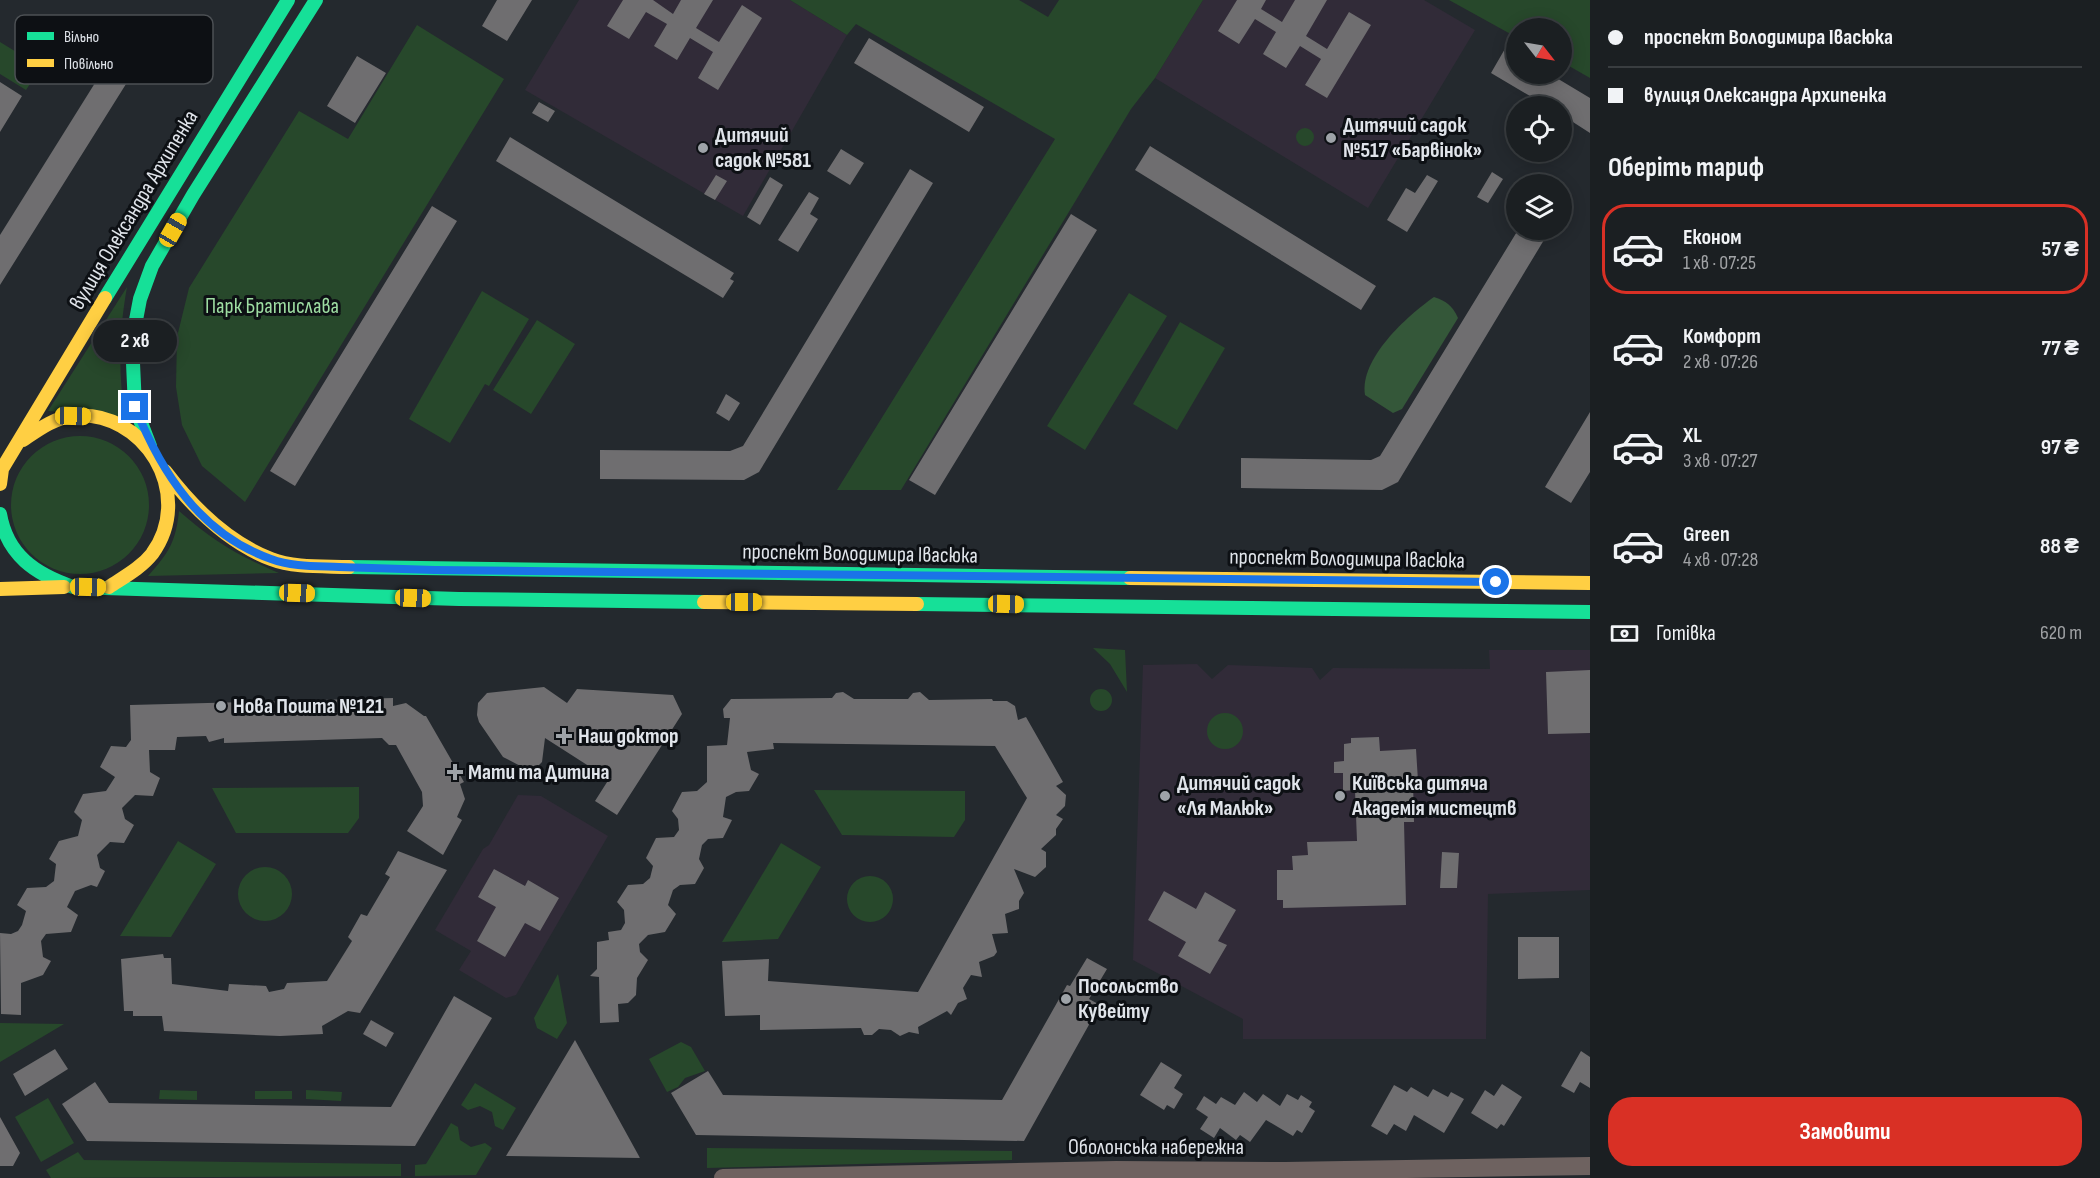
<!DOCTYPE html>
<html lang="uk">
<head>
<meta charset="utf-8">
<style>
	body { margin:0; font-family:"Sofia Sans Condensed",sans-serif; background:#24272a; color:#f1f3f6; height:100vh; display:flex; flex-direction:column; font-size:22px; white-space:nowrap }
	* { box-sizing:border-box; margin:0 }
	p { font-size:20px; color:#a0a2a5 }
	.icon { flex:none; width:33px; height:33px; fill:none; stroke:currentColor; stroke-width:2; stroke-linecap:round; stroke-linejoin:round }
	.map { position:relative; flex:1; overflow:hidden }
	.side { display:flex; flex-direction:column; background:#1b1f22; width:510px }
	.side>* { flex:none }
	.banner { display:grid; align-content:center; height:132px; padding:0 18px; background:#1b1f22 }
	.needle { width:39px; rotate:121deg }
	.buttons { position:absolute; left:1506px; top:18px; display:grid; gap:12px }
	.buttons a { display:grid; place-items:center; width:66px; height:66px; border-radius:50%; background:#1b1f22; box-shadow:0 3px 15px #0003,0 0 0 2px #393d40; font-size:30px }
	.end { position:absolute; width:27px; height:27px; margin:-14px; border:8px solid #1a73e8; background:#fff; box-shadow:0 0 0 3px #fff }
	.from { border-radius:50% }
	.bubble { position:absolute; height:42px; border-radius:21px; background:#1b1f22; box-shadow:0 3px 15px #0003,0 0 0 2px #393d40; font-size:20px; font-weight:700; line-height:42px; text-align:center }
	.car { position:absolute; width:18px; height:36px; margin:-18px -9px; border-radius:8px; box-shadow:0 0 4px 2px #0007; background:linear-gradient(#f5c518 24%,#345 0 40%,#f5c518 0 76%,#345 0 86%,#f5c518 0) }
	.banner b { display:flex; align-items:center; gap:21px; height:57px; font-size:22px }
	.banner b+b { border-top:2px solid #393d40 }
	.banner i { width:15px; height:15px; background:#f1f3f6 }
	ul { padding:0; list-style:none }
	li { display:flex; align-items:center; gap:18px; height:90px; margin:0 12px 9px; padding:0 6px; border:3px solid transparent; border-radius:24px }
	li div { flex:1 }
	li b { display:block; font-size:22px }
	li em { font-style:normal; font-weight:700 }
	li.selected { border-color:#d93025 }
	li>.icon { width:54px; height:54px; stroke-width:1.5 }
	h2 { padding:0 18px; font-size:27px; line-height:72px }
	.pay { display:flex; align-items:center; gap:15px; height:66px; padding:0 18px; font-size:22px }
	.pay p { margin-inline-start:auto }
	.button { display:flex; gap:12px; margin-top:auto; padding:12px 18px }
	.button a { flex:1; height:69px; border-radius:24px; background:#d93025; color:#fff; font-size:24px; font-weight:700; line-height:69px; text-align:center }
	main { display:flex; flex:1; min-height:0 }
	.map>svg:first-child { display:block }
</style>
</head>
<body>
<main>
<div class="map">
<svg width="1590" height="1178" viewBox="0 0 1590 1178">
	<rect width="100%" height="100%" fill="#24292e"/>
	<!-- education -->
	<path fill="#312b38" d="M579,0H790L847,35L743,216L525,90Z
		M1203,0H1424L1475,30L1368,208L1155,78Z
		M1489,650H1590V890L1488,894L1486,1039H1243V1019L1133,960L1143,665L1197,664L1212,679L1228,665L1312,668L1320,680L1333,668L1490,669Z
		M518,795L541,796L608,836L516,995L506,998L459,970L471,951L435,930L483,849L489,845Z"/>
	<!-- green -->
	<path fill="#27482b" d="M790,0H1019L1048,17L1059,0H1203L1155,78L1131,109L901,490H837L1055,139L856,24L847,35Z
		M1449,0H1590V78L1562,62V28H1516V37Z
		M417,25L504,79L245,502L202,466L182,425L176,387L177,337L189,288L299,111L348,139Z
		M0,42L41,67L26,90L0,74Z
		M1296 137a9 9 0 1 1 18 0a9 9 0 1 1-18 0Z
		M127,287C119,332 118,372 125,417L48,411Z
		M482,291L529,319L489,386L485,384L450,443L409,419Z
		M1129,293L1167,316L1085,450L1047,426Z
		M537,320L575,344L531,414L493,390Z
		M1180,322L1225,348L1177,430L1133,404Z
		M11 505a69 69 0 1 1 138 0a69 69 0 1 1-138 0Z
		M179,511C212,540 238,556 279,573L148,576C169,553 176,541 179,511Z
		M1093,648L1125,650L1127,692L1110,664Z
		M1090 700a11 11 0 1 1 22 0a11 11 0 1 1-22 0Z
		M1207 731a18 18 0 1 1 36 0a18 18 0 1 1-36 0Z
		M359,787V818L348,833H236L212,788Z
		M814,790L965,791V820L954,837L842,835Z
		M178,841L216,864L171,937L120,936Z
		M781,843L821,867L778,939L722,942Z
		M238 894a27 27 0 1 1 54 0a27 27 0 1 1-54 0Z
		M847 899a23 23 0 1 1 46 0a23 23 0 1 1-46 0Z
		M558,974L567,1023L557,1039L537,1028L534,1018Z
		M0,1023L64,1024L0,1062Z
		M681,1042L691,1047L705,1071L685,1078L678,1087L667,1092L649,1059Z
		M475,1083L516,1108L503,1130L495,1126L492,1112L480,1106L468,1110L461,1105Z
		M160,1090L197,1091V1100L159,1099Z
		M306,1090L342,1092L341,1101L306,1099Z
		M255,1091H292V1099H255Z
		M48,1098L74,1143L41,1162L15,1117Z
		M451,1123L458,1127L460,1140L471,1147L485,1143L492,1148L476,1175L415,1176V1165L426,1164Z
		M707,1148L1012,1151V1160L707,1168Z
		M78,1152L84,1160L401,1164V1176L51,1178L46,1170Z"/>
	<!-- forest -->
	<path fill="#345739" d="M1434,297C1446,301 1452,305 1458,318L1402,409L1393,413L1365,395C1359,359 1407,316 1434,297Z"/>
	<!-- building -->
	<path fill="#6f6e70" d="M497,0H532L507,41L482,26Z
		M623,0H653L673,14L681,0H713L696,28L719,42L742,5L762,18L718,90L698,78L713,52L690,38L677,60L654,46L667,24L646,12L629,39L607,26Z
		M1237,0H1266L1261,9L1282,22L1295,0H1327L1306,36L1327,49L1349,12L1371,25L1327,98L1305,85L1321,59L1300,46L1286,68L1263,54L1276,32L1255,19L1239,44L1218,31Z
		M135,19L158,33L0,285V235Z
		M869,38L984,107L969,132L854,63Z
		M1506,47L1516,54V74H1550L1590,98V133L1562,115V106H1547L1491,73Z
		M357,56L386,73L355,123L327,106Z
		M0,82L22,96L0,132Z
		M539,102L555,111L548,122L532,113Z
		M510,137L734,273L730,279L734,281L723,298L496,161Z
		M1150,146L1376,286L1361,310L1135,170Z
		M841,149L864,163L850,185L827,171Z
		M910,169L933,183L759,472L744,480L600,479V450L730,451L743,446Z
		M1492,172L1503,179L1488,203L1477,197Z
		M716,175L727,181L715,200L704,194Z
		M1427,175L1438,181L1407,232L1387,220L1406,188L1415,193Z
		M770,177L783,185L760,225L747,217Z
		M809,192L819,198L810,214L818,219L798,252L778,240Z
		M432,206L457,221L295,486L270,471Z
		M1071,214L1097,230L935,495L909,480Z
		M1518,230H1550L1398,482L1382,490L1241,488V458L1371,460L1380,456Z
		M726,394L740,403L729,421L716,413Z
		M1590,412V472L1571,503L1545,487Z
		M1590,670V733L1548,734L1546,672Z
		M544,687L567,703L577,689L673,695L682,714L617,815L595,801L609,779L545,738L542,762L532,772L503,757L479,722L477,715L478,703L487,693Z
		M843,692L854,699H908L913,693L920,692L929,700L992,699L993,701H1007L1015,706L1018,720L1026,717L1063,782L1056,786L1066,795L1065,806L1056,815L1063,819L1056,829V835L1041,849L1046,852V867L1035,877L1014,869L1024,893L1019,901V909L1005,914L1008,933L992,934L997,952L994,956L979,962L982,977L971,975L963,988L967,999L958,1003L951,1015L947,1011L918,1027L919,1034L909,1032L900,1036L891,1030L879,1029L872,1035H864L861,1028L760,1030V1015L725,1016L722,961L769,959L768,981L918,992L1027,798L995,746L773,743L774,749L747,752L751,770L759,774L749,791L736,792L726,797L723,817L732,820L723,838L708,839L702,845L699,859L704,868L695,884L680,885L673,890L668,905L676,914L665,932L648,935L639,944L640,952L648,960L637,978L636,995L628,1003L618,1004L619,1022L600,1023L599,977L590,976L597,969V942L609,940L608,932L621,930L625,923L624,910L617,902L628,885L643,884L650,878L653,866L646,858L656,838L674,837L679,830L678,819L672,811L682,792L697,791L707,782V746L727,745L730,718H724L723,709L731,699L832,698L836,693Z
		M393,698V706L406,703L424,716H426L464,782L460,784L465,799L457,817L462,820L443,855L407,831L423,806L422,792L396,745H389L382,738L224,743V738L209,742L206,736L177,737L175,750H149L150,772L160,778L153,796L135,795L122,808L125,819L134,825L124,843L110,842L97,855L100,868L105,871L97,887L91,885L75,891L67,907L78,915L71,932L46,934L41,941L43,957L51,961L43,975L21,983V1015L1,1014L0,933L11,934L18,931L22,925L26,911L17,905L27,888L46,887L54,881L56,864L49,859L59,841L78,836L82,820L74,812L83,794L106,791L115,777L100,767L111,746L126,747L131,740L130,705Z
		M1379,737L1380,751L1416,749L1418,781H1413L1414,822H1404L1406,905L1283,908V900H1277V870H1293L1292,856L1308,855L1307,842L1357,841L1355,790L1343,791V773H1334V762L1344,761V744L1351,743V738Z
		M398,851L447,870L360,1013L348,1011L322,1026L323,1034L280,1036L164,1031L162,1016H133V1011H124L121,959L163,954L164,958H171L172,984L228,991L229,984L266,986L269,992L284,989L287,983L327,981L352,941L348,937L361,914L367,916L390,877L385,874Z
		M1442,852L1459,853L1457,888H1440Z
		M494,869L525,886L528,880L559,898L540,931L525,923L505,957L477,941L496,907L478,897Z
		M1164,891L1196,909L1205,892L1236,910L1218,941L1227,945L1210,974L1178,956L1186,942L1148,920Z
		M1518,937H1559V978L1518,979Z
		M1087,958L1107,969L1089,999L1100,1005L1024,1141L696,1135L671,1093L708,1071L723,1095L1002,1100L1067,985L1070,986Z
		M454,996L492,1018L415,1146L87,1141L62,1104L95,1082L109,1103L391,1107Z
		M371,1020L394,1033L386,1047L363,1034Z
		M575,1040L640,1158L506,1156Z
		M55,1049L68,1069L25,1096L13,1074Z
		M1581,1051L1590,1057V1088L1580,1082L1574,1093L1561,1086Z
		M1161,1062L1182,1075L1174,1088L1183,1094L1174,1109L1167,1105L1164,1110L1140,1095Z
		M1502,1084L1522,1097L1504,1126L1501,1124L1497,1129L1471,1113L1485,1090L1494,1096Z
		M1394,1085L1407,1092L1411,1087L1428,1097L1433,1089L1448,1097L1451,1092L1464,1099L1444,1133L1414,1115L1406,1131L1394,1124L1387,1135L1371,1126Z
		M1244,1092L1257,1102L1263,1094L1280,1106L1287,1094L1298,1100L1301,1095L1312,1102L1309,1107L1315,1111L1302,1133L1297,1130L1293,1136L1266,1120L1250,1142L1240,1135L1236,1140L1220,1128L1214,1138L1200,1129L1208,1117L1196,1109L1204,1096L1216,1104L1221,1097L1235,1105Z
		M0,1117L20,1153L13,1166H0Z"/>
	<g fill="none" stroke-linecap="round" stroke-linejoin="round">
		<!-- street -->
		<path stroke="#6e6260" stroke-width="18" d="M723,1178L1116,1170L1285,1171L1590,1166"/>
		<!-- fast -->
		<path stroke="#16e098" stroke-width="14" d="M105,298L288,0
			M150,446L135,407L132,341L140,299L152,266L193,195L316,0
			M0,514C7,555 35,574 73,587L459,599L704,602
			M349,567L1130,578
			M917,604L1590,612"/>
		<!-- slow -->
		<path stroke="#ffcf43" stroke-width="14" d="M23,440C38,430 54,418 72,416C144,408 196,494 152,554C141,568 124,577 109,587
			M165,471C193,508 227,542 271,559C294,568 324,566 349,567
			M0,484L2,469L105,298
			M1130,578L1590,583
			M0,589L64,587
			M704,602L917,604"/>
	</g>
	<g fill="none" stroke-linecap="round" stroke-linejoin="round">
		<!-- route -->
		<path stroke="#1a73e8" stroke-width="8" d="M135,407C161,472 200,534 271,559C292,567 317,566 339,567C371,568 403,569 435,570L1496,582"/>
	</g>
	<!-- markers -->
	<g fill="#9ea3a8" stroke="#0d1014" stroke-width="2">
		<circle cx="1331" cy="138" r="6"/>
		<circle cx="703" cy="148" r="6"/>
		<circle cx="221" cy="706" r="6"/>
		<path d="M561 727h6v6h6v6h-6v6h-6v-6h-6v-6h6z"/>
		<path d="M452 763h6v6h6v6h-6v6h-6v-6h-6v-6h6z"/>
		<circle cx="1165" cy="796" r="6"/>
		<circle cx="1340" cy="796" r="6"/>
		<circle cx="1066" cy="999" r="6"/>
	</g>
	<g text-anchor="middle" dominant-baseline="central" stroke-width="6" stroke-linejoin="round" paint-order="stroke">
		<!-- poi labels -->
		<g font-size="22" font-weight="bold" fill="#e0e4ea" stroke="#0d1014" text-anchor="start">
			<text x="1343" y="125">Дитячий садок<tspan x="1343" dy="25">№517 «Барвінок»</tspan></text>
			<text x="715" y="135">Дитячий<tspan x="715" dy="25">садок №581</tspan></text>
			<text x="233" y="706">Нова Пошта №121</text>
			<text x="578" y="736">Наш доктор</text>
			<text x="468" y="772">Мати та Дитина</text>
			<text x="1177" y="783">Дитячий садок<tspan x="1177" dy="25">«Ля Малюк»</tspan></text>
			<text x="1352" y="783">Київська дитяча<tspan x="1352" dy="25">Академія мистецтв</tspan></text>
			<text x="1078" y="986">Посольство<tspan x="1078" dy="25">Кувейту</tspan></text>
		</g>
		<!-- street labels -->
		<g font-size="22" fill="#e0e4ea" stroke="#0d1014">
			<text transform="translate(134 210) rotate(-59)">вулиця Олександра Архипенка</text>
			<text transform="translate(860 554) rotate(1)">проспект Володимира Івасюка</text>
			<text transform="translate(1347 559) rotate(1)">проспект Володимира Івасюка</text>
			<text x="1156" y="1147">Оболонська набережна</text>
		</g>
		<!-- park labels -->
		<g font-size="22" fill="#9edda2" stroke="#0d1014">
			<text x="272" y="306">Парк Братислава</text>
		</g>
	</g>
	<!-- legend -->
	<rect x="15" y="15" width="198" height="69" rx="9" fill="#0d1014" stroke="#4c5054" stroke-width="1.5"/>
	<rect x="27" y="32" width="27" height="8" fill="#16e098"/>
	<rect x="27" y="59" width="27" height="8" fill="#ffcf43"/>
	<g font-size="16" fill="#e0e4ea">
		<text x="64" y="42">Вільно</text>
		<text x="64" y="69">Повільно</text>
	</g>
</svg>
<div class="buttons">
<a><svg class="needle" viewBox="-14 -14 28 28"><path d="M0-13l5 13h-10z" fill="#e53935"/><path d="M0 13l5-13h-10z" fill="#a0a2a5"/></svg></a>
<a><svg class="icon" aria-label="locate" viewBox="0 0 24 24"><circle cx="12" cy="12" r="6"/><path d="M12 2v4M12 18v4M2 12h4M18 12h4"/></svg></a>
<a><svg class="icon" aria-label="layers" viewBox="0 0 24 24"><path d="M12 4l9 5-9 5-9-5zM3 14l9 5 9-5"/></svg></a>
</div>
<i class="end from" style="left:1496px;top:582px"></i>
<i class="end" style="left:135px;top:407px"></i>
<div class="bubble" style="left:93px;top:320px;width:84px">2 хв</div>
<i class="car" style="left:173px;top:230px;rotate:30deg"></i>
<i class="car" style="left:73px;top:416px;rotate:91deg"></i>
<i class="car" style="left:88px;top:587px;rotate:91deg"></i>
<i class="car" style="left:297px;top:593px;rotate:92deg"></i>
<i class="car" style="left:413px;top:598px;rotate:92deg"></i>
<i class="car" style="left:744px;top:602px;rotate:90deg"></i>
<i class="car" style="left:1006px;top:604px;rotate:91deg"></i>
</div>
<section class="side">
<div class="banner">
<b><i class="from"></i>проспект Володимира Івасюка</b>
<b><i></i>вулиця Олександра Архипенка</b>
</div>
<h2>Оберіть тариф</h2>
<ul>
<li class="selected"><svg class="icon" aria-label="car" viewBox="0 0 24 24"><path d="M5 17H2v-5l4-1 3-4h7l3 4 3 1v5h-3M9 17h6M6 11h13"/><circle cx="7" cy="17" r="2"/><circle cx="17" cy="17" r="2"/></svg><div><b>Економ</b><p>1 хв · 07:25</p></div><em>57 ₴</em></li>
<li><svg class="icon" aria-label="car" viewBox="0 0 24 24"><path d="M5 17H2v-5l4-1 3-4h7l3 4 3 1v5h-3M9 17h6M6 11h13"/><circle cx="7" cy="17" r="2"/><circle cx="17" cy="17" r="2"/></svg><div><b>Комфорт</b><p>2 хв · 07:26</p></div><em>77 ₴</em></li>
<li><svg class="icon" aria-label="car" viewBox="0 0 24 24"><path d="M5 17H2v-5l4-1 3-4h7l3 4 3 1v5h-3M9 17h6M6 11h13"/><circle cx="7" cy="17" r="2"/><circle cx="17" cy="17" r="2"/></svg><div><b>XL</b><p>3 хв · 07:27</p></div><em>97 ₴</em></li>
<li><svg class="icon" aria-label="car" viewBox="0 0 24 24"><path d="M5 17H2v-5l4-1 3-4h7l3 4 3 1v5h-3M9 17h6M6 11h13"/><circle cx="7" cy="17" r="2"/><circle cx="17" cy="17" r="2"/></svg><div><b>Green</b><p>4 хв · 07:28</p></div><em>88 ₴</em></li>
</ul>
<div class="pay"><svg class="icon" aria-label="cash" viewBox="0 0 24 24"><path d="M3 7h18v10H3z"/><circle cx="12" cy="12" r="2"/></svg>Готівка<p>620 m</p></div>
<div class="button"><a>Замовити</a></div>
</section>
</main>
</body>
</html>
